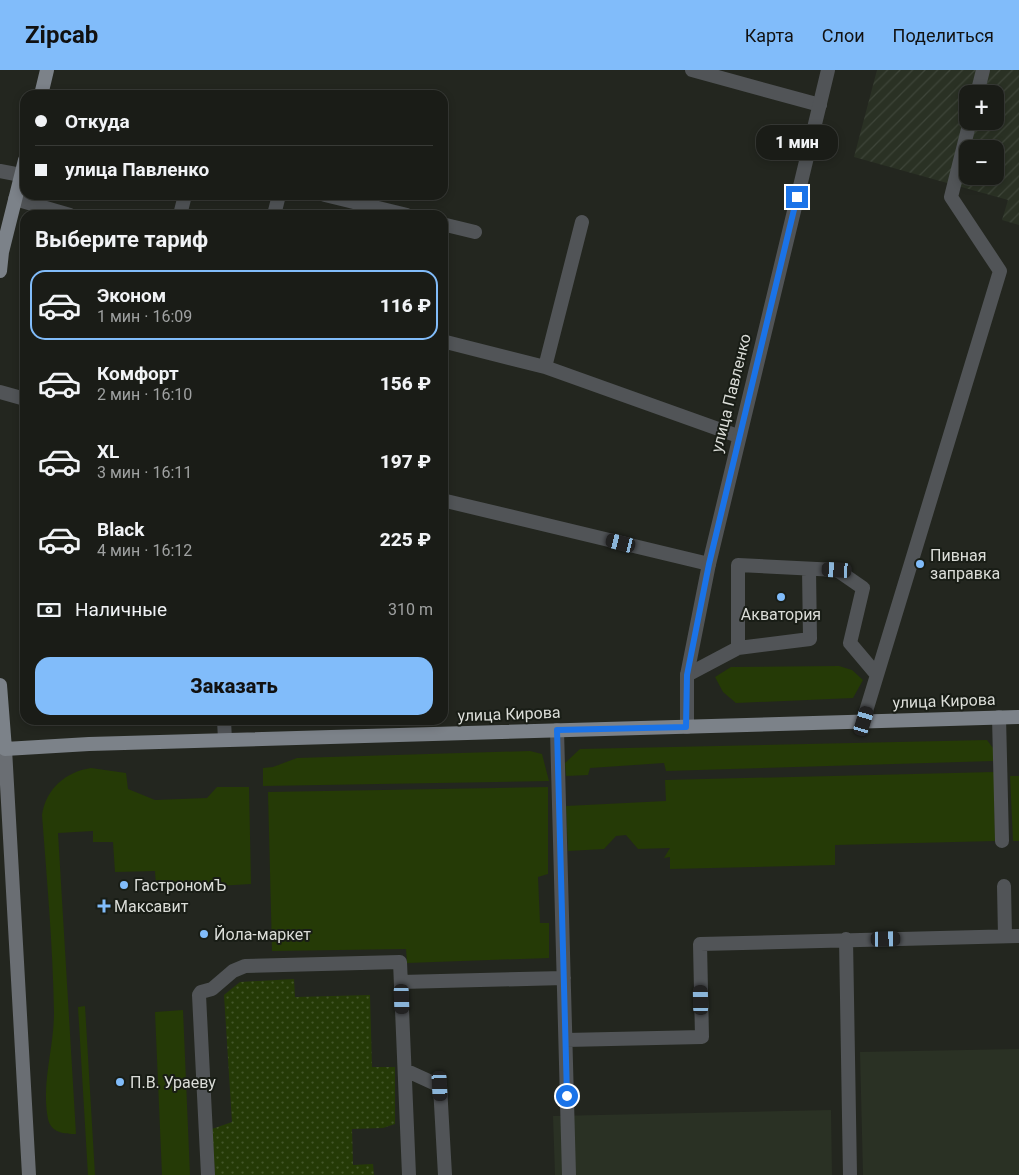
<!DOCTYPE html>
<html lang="ru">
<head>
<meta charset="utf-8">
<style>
	body { margin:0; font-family:Roboto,sans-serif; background:#272924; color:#f1f3f6; height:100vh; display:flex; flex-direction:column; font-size:19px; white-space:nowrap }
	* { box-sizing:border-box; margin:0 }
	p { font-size:16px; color:#9fa1a1 }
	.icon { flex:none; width:28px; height:28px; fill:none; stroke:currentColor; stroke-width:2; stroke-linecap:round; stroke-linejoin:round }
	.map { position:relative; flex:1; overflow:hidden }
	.drawer { position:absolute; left:20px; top:140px; width:428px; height:515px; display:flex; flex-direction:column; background:#1a1c17; border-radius:15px; box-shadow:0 2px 8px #0003,0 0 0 1px #383a36 }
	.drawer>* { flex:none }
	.hud { position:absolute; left:20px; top:20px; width:428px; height:110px; border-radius:15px; box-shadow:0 2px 8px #0003,0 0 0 1px #383a36; display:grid; align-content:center; height:110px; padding:0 15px; background:#1a1c17 }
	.fabs { position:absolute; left:959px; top:15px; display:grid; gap:10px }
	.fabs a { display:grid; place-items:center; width:45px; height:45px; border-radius:10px; background:#1a1c17; box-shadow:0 2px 8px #0003,0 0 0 1px #383a36; font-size:25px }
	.end { position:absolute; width:22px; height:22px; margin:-11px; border:6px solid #1a73e8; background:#fff; box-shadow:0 0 0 2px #fff }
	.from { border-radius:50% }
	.bubble { position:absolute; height:35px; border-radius:15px; background:#1a1c17; box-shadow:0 2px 8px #0003,0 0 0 1px #383a36; font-size:16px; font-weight:800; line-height:35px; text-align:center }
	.car { position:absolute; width:15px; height:30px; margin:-15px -8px; border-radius:6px; box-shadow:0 0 4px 1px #0007; background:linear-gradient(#222 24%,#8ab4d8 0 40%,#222 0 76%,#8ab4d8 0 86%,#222 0) }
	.hud b { display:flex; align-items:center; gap:18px; height:48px; font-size:19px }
	.hud b+b { border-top:1px solid #383a36 }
	.hud i { width:12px; height:12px; background:#f1f3f6 }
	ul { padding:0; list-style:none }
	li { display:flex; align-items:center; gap:15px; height:70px; margin:0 10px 8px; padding:0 5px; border:2px solid transparent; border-radius:15px }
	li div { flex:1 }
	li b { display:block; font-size:19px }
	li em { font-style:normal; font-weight:800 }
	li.selected { border-color:#81bcfa }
	li>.icon { width:45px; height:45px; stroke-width:1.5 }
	h2 { padding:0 15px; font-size:22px; line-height:60px }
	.pay { display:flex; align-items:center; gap:12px; height:55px; padding:0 15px; font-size:19px }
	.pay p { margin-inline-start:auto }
	.cta { display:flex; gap:10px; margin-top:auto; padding:10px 15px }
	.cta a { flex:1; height:58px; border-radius:15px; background:#81bcfa; color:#111; font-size:20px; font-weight:800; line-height:58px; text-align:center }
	header { display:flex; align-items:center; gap:30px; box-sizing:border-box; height:70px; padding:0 25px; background:#81bcfa; color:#111 }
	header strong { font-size:24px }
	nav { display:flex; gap:28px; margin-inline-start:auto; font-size:18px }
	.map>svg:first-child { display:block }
</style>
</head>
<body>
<header>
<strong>Zipcab</strong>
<nav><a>Карта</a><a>Слои</a><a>Поделиться</a></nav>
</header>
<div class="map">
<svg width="1019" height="1105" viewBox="0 0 1019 1105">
	<defs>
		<pattern id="industrial-furrows" width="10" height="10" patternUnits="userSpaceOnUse" patternTransform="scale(1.25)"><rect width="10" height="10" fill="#2a3124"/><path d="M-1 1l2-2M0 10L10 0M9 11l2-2" fill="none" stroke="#3e4539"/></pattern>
		<pattern id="park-dots" width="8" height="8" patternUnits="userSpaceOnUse" patternTransform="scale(1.25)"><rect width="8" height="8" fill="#253a06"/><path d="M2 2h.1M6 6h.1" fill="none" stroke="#44562a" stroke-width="1.8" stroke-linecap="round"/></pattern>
	</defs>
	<rect width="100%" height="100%" fill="#23261f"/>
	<!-- built -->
	<path fill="#2a3124" d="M1019,979V1105H863L860,982Z
		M831,1040L832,1105H555L553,1046Z"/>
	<!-- industrial -->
	<path fill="url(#industrial-furrows)" fill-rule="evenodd" d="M877,0H1019V155L1002,150L1008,130L854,87ZM968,24H995V51H968ZM968,79H995V106H968Z"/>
	<!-- grass -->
	<path fill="#253a06" d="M839,596L852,600L863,610L853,628L736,633L723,622L715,607L731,597Z
		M987,670L993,678V691L666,701L664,693L590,698L588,705L566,706L565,693L580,679Z
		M530,681L542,684L549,711L263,716V698L273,697L297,688Z
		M91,698L126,703L128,719L155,730L207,728L217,717H249L251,814L217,816V812L156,815L155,801L115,802L113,772H93V761L58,763L76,1064C65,1064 51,1063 48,1049C41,1014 54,978 54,943C53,877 47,811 42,745C46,719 65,702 91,698Z
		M994,702L995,771L835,775V795L670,799V787L664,788L670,778L638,779L626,765L616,766L604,779L568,781L566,736L666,731L665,710Z
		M1010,706H1019V771H1013Z
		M548,717V804L538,807L540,853H549V888L407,893L406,879L272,881L268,722Z
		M85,936L95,1105H88L78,937Z
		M183,940L190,1105H162L155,942Z"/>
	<!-- park -->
	<path fill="url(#park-dots)" d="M294,909L295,927L370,925L372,997H395V1054L383,1058L352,1059L353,1095L373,1094L374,1105H215L212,1059L232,1052L224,925L240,912Z"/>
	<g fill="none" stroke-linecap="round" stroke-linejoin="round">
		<!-- service -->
		<path stroke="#515457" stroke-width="14" d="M692,0L820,35
			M977,24L983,0
			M0,101L21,105
			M325,125L407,145
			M15,129L70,145
			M180,145L185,125
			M274,145L279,125
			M442,154L475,162
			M442,271L545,297L738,366
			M545,297L582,152
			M0,322L25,329
			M442,430L709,494
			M738,578L810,569L809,499
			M687,605L738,578V495L837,500L863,518L850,573L877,605
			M999,647L1002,771
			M224,650L225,670
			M863,651L1000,201L951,127L970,51
			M557,660L569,1105
			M1004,816L1005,866
			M846,869L850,1105
			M401,912L564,908
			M566,970L702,967L700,874L1019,866
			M405,1000L440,1016L445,1105
			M208,1105L199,925L201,922L212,919L233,901L245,896L400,892L409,1105"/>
		<!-- minor -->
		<path stroke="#515457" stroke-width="14" d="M687,657V605L709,494L828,0"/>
		<!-- secondary -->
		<path stroke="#6a6e73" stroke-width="14" d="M5,679L29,1105"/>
		<!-- primary -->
		<path stroke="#7c8289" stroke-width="14" d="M41,25L47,0
			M0,201L2,182L25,90
			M0,615L5,679L89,674L1019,647"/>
	</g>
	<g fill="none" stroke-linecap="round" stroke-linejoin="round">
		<!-- route -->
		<path stroke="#1a73e8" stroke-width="6" d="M567,1026L557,660L686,657L687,605L709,494L797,127"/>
	</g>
	<!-- markers -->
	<g fill="#81bcfa" stroke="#191d16" stroke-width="2">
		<circle cx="920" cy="494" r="5"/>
		<circle cx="781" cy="527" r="5"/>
		<circle cx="124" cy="815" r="5"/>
		<path d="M101.5 828.5h5v5h5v5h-5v5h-5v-5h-5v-5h5z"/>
		<circle cx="204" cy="864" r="5"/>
		<circle cx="120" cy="1012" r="5"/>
	</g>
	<g text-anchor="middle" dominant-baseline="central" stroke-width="4" stroke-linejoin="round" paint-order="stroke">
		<!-- street labels -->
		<g font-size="16" fill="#dbddd8" stroke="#191d16">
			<text transform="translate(731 323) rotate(-76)">улица Павленко</text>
			<text transform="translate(944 631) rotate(-2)">улица Кирова</text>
			<text transform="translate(509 644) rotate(-2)">улица Кирова</text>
		</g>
		<!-- poi labels -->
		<g font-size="16" fill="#dbddd8" stroke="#191d16" text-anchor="start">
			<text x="930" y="485">Пивная<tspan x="930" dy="18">заправка</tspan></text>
			<text x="781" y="544" text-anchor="middle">Акватория</text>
			<text x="134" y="815">ГастрономЪ</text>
			<text x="114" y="836">Максавит</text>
			<text x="214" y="864">Йола-маркет</text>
			<text x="130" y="1012">П.В. Ураеву</text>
		</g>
	</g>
</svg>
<div class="fabs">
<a>+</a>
<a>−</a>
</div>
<i class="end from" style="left:567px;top:1026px"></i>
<i class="end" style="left:797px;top:127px"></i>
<div class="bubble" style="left:756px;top:55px;width:82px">1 мин</div>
<i class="car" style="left:621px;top:473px;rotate:284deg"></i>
<i class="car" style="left:837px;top:500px;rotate:273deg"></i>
<i class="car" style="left:864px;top:651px;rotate:17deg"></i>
<i class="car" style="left:886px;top:869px;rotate:89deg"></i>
<i class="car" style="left:402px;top:929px;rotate:178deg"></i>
<i class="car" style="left:701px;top:930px;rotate:359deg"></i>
<i class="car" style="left:440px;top:1016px;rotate:177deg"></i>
<div class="hud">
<b><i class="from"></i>Откуда</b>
<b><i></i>улица Павленко</b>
</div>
<section class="drawer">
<h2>Выберите тариф</h2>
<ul>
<li class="selected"><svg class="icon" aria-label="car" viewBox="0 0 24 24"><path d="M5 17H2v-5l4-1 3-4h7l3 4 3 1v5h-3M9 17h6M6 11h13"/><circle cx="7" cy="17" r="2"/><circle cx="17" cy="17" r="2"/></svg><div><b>Эконом</b><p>1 мин · 16:09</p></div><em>116 ₽</em></li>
<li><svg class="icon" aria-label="car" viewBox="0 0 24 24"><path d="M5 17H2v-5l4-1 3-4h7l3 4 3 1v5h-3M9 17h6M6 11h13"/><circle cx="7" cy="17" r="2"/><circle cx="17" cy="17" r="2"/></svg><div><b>Комфорт</b><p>2 мин · 16:10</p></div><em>156 ₽</em></li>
<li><svg class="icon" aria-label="car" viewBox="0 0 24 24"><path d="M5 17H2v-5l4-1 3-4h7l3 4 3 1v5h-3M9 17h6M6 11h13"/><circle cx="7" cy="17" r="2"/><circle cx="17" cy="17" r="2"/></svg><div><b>XL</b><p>3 мин · 16:11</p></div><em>197 ₽</em></li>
<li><svg class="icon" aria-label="car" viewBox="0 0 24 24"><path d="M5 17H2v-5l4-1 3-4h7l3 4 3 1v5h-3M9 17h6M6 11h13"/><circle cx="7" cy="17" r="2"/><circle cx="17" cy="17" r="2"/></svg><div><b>Black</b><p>4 мин · 16:12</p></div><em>225 ₽</em></li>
</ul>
<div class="pay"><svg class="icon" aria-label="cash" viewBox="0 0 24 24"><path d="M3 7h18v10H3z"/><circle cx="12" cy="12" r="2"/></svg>Наличные<p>310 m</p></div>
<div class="cta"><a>Заказать</a></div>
</section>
</div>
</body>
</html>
